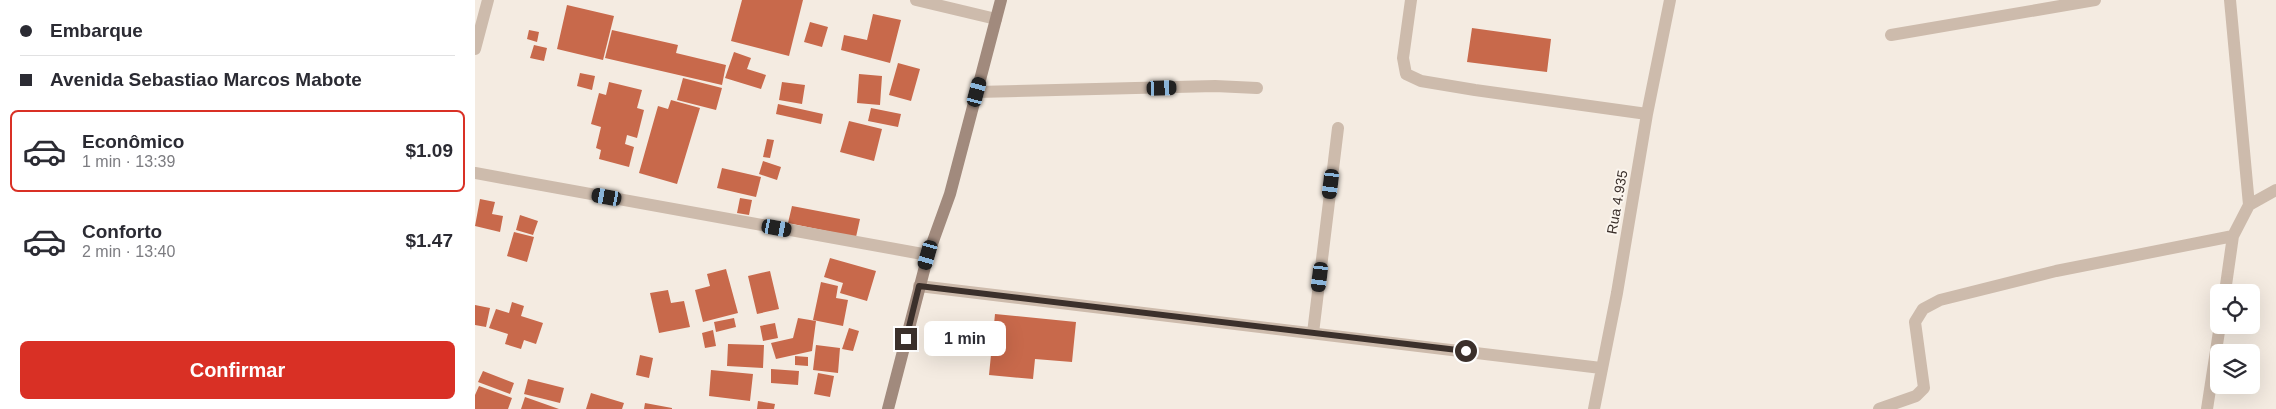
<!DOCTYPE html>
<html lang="pt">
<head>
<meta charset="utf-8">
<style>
	body { margin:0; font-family:Helvetica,sans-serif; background:#f2f2f3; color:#2b2b33; height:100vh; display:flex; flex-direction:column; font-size:19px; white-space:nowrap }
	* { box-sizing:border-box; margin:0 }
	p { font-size:16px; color:#7c7c81 }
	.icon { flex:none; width:28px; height:28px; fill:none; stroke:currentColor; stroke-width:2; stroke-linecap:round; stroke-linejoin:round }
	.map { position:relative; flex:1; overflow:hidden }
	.details { display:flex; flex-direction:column; background:#fff; width:475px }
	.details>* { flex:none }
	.hud { display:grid; align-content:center; height:110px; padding:0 20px; background:#fff }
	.tools { position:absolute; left:1735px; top:284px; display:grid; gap:10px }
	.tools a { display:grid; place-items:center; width:50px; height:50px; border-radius:8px; background:#fff; box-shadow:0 5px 20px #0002; font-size:25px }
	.end { position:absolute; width:22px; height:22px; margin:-11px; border:6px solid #3b302b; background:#fff; box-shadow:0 0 0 2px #fff }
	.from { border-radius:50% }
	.bubble { position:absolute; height:35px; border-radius:8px; background:#fff; box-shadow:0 5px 20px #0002; font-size:16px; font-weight:700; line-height:35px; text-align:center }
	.car { position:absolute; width:15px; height:30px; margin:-15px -8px; border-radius:6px; box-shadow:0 0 4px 1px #0007; background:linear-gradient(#222 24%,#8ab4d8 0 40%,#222 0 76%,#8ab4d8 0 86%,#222 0) }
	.hud b { display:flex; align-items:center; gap:18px; height:48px; font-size:19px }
	.hud b+b { border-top:1px solid #e1e1e2 }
	.hud i { width:12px; height:12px; background:#2b2b33 }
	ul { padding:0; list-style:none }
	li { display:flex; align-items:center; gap:15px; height:82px; margin:0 10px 8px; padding:0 10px; border:2px solid transparent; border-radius:8px }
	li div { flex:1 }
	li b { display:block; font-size:19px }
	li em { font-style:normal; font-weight:700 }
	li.active { border-color:#d93025 }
	li>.icon { width:45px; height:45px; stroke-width:1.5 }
	.cta { display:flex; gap:10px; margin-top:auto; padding:10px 20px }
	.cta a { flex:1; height:58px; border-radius:8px; background:#d93025; color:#fff; font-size:20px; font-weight:700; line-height:58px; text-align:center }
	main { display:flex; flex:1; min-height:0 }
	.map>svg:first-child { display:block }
</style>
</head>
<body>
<main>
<section class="details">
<div class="hud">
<b><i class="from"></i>Embarque</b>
<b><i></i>Avenida Sebastiao Marcos Mabote</b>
</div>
<ul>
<li class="active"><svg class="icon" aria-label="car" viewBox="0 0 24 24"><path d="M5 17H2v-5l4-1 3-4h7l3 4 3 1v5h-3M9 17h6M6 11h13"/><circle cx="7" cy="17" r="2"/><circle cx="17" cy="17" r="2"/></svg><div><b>Econômico</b><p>1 min · 13:39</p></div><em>$1.09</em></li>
<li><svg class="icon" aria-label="car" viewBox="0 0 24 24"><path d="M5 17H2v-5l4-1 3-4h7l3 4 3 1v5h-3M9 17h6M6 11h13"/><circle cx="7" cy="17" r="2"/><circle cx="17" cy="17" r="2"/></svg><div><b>Conforto</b><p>2 min · 13:40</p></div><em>$1.47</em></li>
</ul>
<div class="cta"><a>Confirmar</a></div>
</section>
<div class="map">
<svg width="1801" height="409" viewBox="0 0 1801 409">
	<rect width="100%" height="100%" fill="#f4ebe1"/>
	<!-- building -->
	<path fill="#c8694b" d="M267,0H328L314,56L256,41Z
		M92,5L139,16L128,60L82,49Z
		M398,14L426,20L415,63L366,50L369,35L392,40Z
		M335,22L353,27L347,47L329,42Z
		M997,28L1076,39L1072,72L992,62Z
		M54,30L64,32L62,42L52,39Z
		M137,30L203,45L201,53L251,65L247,85L130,58Z
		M59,45L72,48L69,61L55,58Z
		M259,52L276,58L272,69L291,75L286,89L250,78Z
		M423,63L445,69L436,101L414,95Z
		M105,73L120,76L117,90L102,86Z
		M384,74L407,76L405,105L382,103Z
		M208,78L247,88L241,110L202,100Z
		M134,82L167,90L162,108L169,110L162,138L152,135L150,144L159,147L154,167L124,159L126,150L121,148L126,127L116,124L124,93L131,95Z
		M307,82L330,85L327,104L304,100Z
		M196,100L225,108L202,184L164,173L183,106L193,109Z
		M303,104L348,114L346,124L301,114Z
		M396,108L426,114L423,127L393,121Z
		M374,121L407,129L399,161L365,152Z
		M292,139L299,140L295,158L288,157Z
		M288,161L306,167L302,180L284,174Z
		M247,168L286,177L281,197L242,188Z
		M265,198L277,200L274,215L262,213Z
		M5,199L20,202L17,214L28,216L25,232L0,226Z
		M317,206L385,219L381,237L313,223Z
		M45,215L63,221L58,235L41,230Z
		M39,232L59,237L52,262L32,256Z
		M355,258L401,271L392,301L365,293L368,283L349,277Z
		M251,269L263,313L228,322L220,290L235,286L232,274Z
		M295,271L304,309L282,314L273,276Z
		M346,282L363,286L361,298L373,300L368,326L338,320Z
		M193,290L196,303L209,301L215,327L184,333L175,293Z
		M37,302L49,306L46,316L68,323L61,344L49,340L46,349L30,344L33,334L14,328L21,309L34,313Z
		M0,305L15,308L11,327L0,325Z
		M520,314L601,322L597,362L560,359L558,379L514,375Z
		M259,318L261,327L241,332L239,322Z
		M323,318L341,321L337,351L301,359L296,343L318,338Z
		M300,323L303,338L288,341L285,326Z
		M374,328L384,331L378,351L367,349Z
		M238,330L241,346L230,348L227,333Z
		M253,344L289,345L288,368L252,366Z
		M341,345L365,348L363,373L338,370Z
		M165,355L178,358L174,378L161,375Z
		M320,356L333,357V366L320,365Z
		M296,369L324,371L323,385L296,383Z
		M236,370L278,374L275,401L234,396Z
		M8,371L39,383L35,394L3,382Z
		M343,373L359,376L355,397L339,394Z
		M53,379L89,388L85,403L49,394Z
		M4,386L37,398L33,409H0V395Z
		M116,393L149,403L147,409H111Z
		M50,397L84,409H46Z
		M283,401L300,404L299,409H282Z
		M170,403L197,408V409H169Z"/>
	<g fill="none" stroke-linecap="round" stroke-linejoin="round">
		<!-- minor -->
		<path stroke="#cdbbac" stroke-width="12" d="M441,0L521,19
			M936,0L928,58L931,74L946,81L1000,90L1172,114
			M1416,35L1620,0
			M0,49L13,0
			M502,92L740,86L782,88
			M0,173L453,255
			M1774,205L1801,190
			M444,286L1126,368
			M1750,292L1758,236L1774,205L1755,0
			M838,333L863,128
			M1119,409L1142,293L1172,114L1195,0
			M1404,409L1441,396L1449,388L1440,322L1448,309L1465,300L1581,271L1758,236
			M1732,409L1745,325"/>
		<!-- secondary -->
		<path stroke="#a18a7d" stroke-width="12" d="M413,409L453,255L475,194L526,0"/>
	</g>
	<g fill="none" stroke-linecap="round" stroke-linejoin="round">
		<!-- route -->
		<path stroke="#3b302b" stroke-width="6" d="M431,339L444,286L991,351"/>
	</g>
	<g text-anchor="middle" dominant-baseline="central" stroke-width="4" stroke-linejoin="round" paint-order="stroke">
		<!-- street labels -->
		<g font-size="14" fill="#3b302b" stroke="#fbf5ee">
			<text transform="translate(1142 202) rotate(-80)">Rua 4.935</text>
		</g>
	</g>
</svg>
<div class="tools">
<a><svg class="icon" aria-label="locate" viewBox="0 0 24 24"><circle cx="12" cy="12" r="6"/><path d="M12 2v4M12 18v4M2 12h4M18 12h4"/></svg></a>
<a><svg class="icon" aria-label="layers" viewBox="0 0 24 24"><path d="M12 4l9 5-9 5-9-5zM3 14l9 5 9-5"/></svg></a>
</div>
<i class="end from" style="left:991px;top:351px"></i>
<i class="end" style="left:431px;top:339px"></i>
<div class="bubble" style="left:449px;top:321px;width:82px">1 min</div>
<i class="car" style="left:687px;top:88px;rotate:88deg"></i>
<i class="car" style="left:502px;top:92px;rotate:15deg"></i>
<i class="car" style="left:856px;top:184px;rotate:187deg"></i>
<i class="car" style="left:132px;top:197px;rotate:280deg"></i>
<i class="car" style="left:302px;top:228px;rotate:100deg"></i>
<i class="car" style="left:453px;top:255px;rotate:196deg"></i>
<i class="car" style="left:845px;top:277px;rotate:187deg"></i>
</div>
</main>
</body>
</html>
